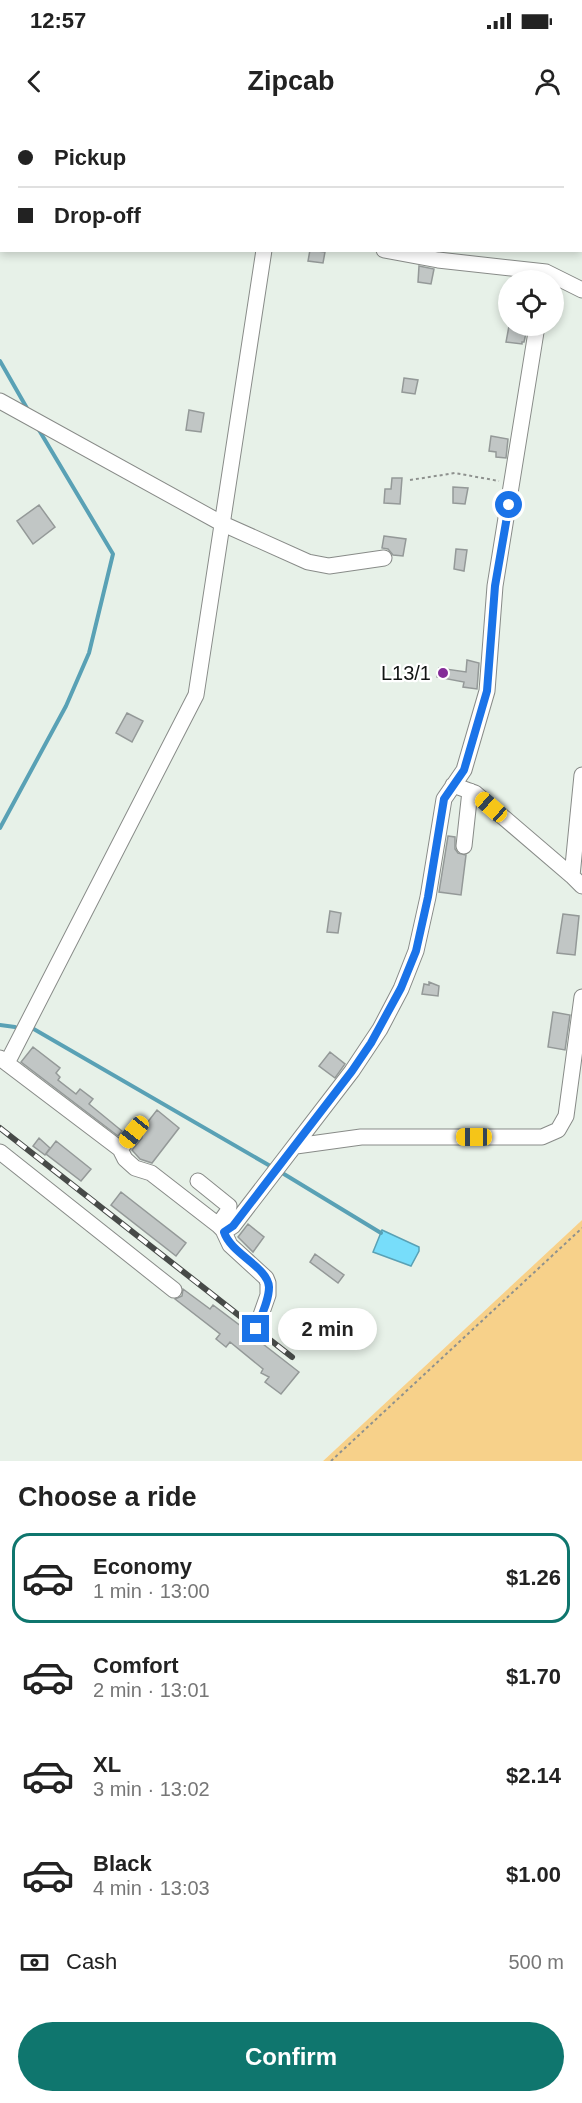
<!DOCTYPE html>
<html lang="en">
<head>
<meta charset="utf-8">
<style>
	body { margin:0; font-family:Helvetica,sans-serif; background:#f6f6f6; color:#222; height:100vh; display:flex; flex-direction:column; font-size:22px; white-space:nowrap }
	* { box-sizing:border-box; margin:0 }
	p { font-size:20px; color:#767676 }
	.icon { flex:none; width:33px; height:33px; fill:none; stroke:currentColor; stroke-width:2; stroke-linecap:round; stroke-linejoin:round }
	.map { position:relative; height:1341px; overflow:hidden }
	.details { display:flex; flex-direction:column; background:#fff; flex:1 }
	.details>* { flex:none }
	.banner { position:absolute; left:0px; top:0px; width:582px; height:132px; box-shadow:0 3px 9px #0003; display:grid; align-content:center; height:132px; padding:0 18px; background:#fff }
	.buttons { position:absolute; left:498px; top:150px; display:grid; gap:12px }
	.buttons a { display:grid; place-items:center; width:66px; height:66px; border-radius:50%; background:#fff; box-shadow:0 3px 9px #0003; font-size:30px }
	.end { position:absolute; width:27px; height:27px; margin:-14px; border:8px solid #1a73e8; background:#fff; box-shadow:0 0 0 3px #fff }
	.from { border-radius:50% }
	.bubble { position:absolute; height:42px; border-radius:21px; background:#fff; box-shadow:0 3px 9px #0003; font-size:20px; font-weight:600; line-height:42px; text-align:center }
	.car { position:absolute; width:18px; height:36px; margin:-18px -9px; border-radius:8px; box-shadow:0 0 4px 2px #0007; background:linear-gradient(#f5c518 24%,#345 0 40%,#f5c518 0 76%,#345 0 86%,#f5c518 0) }
	.banner b { display:flex; align-items:center; gap:21px; height:57px; font-size:22px }
	.banner b+b { border-top:2px solid #e0e0e0 }
	.banner i { width:15px; height:15px; background:#222 }
	ul { padding:0; list-style:none }
	li { display:flex; align-items:center; gap:18px; height:90px; margin:0 12px 9px; padding:0 6px; border:3px solid transparent; border-radius:18px }
	li div { flex:1 }
	li b { display:block; font-size:22px }
	li em { font-style:normal; font-weight:600 }
	li.current { border-color:#0f766e }
	li>.icon { width:54px; height:54px; stroke-width:1.5 }
	h2 { padding:0 18px; font-size:27px; line-height:72px }
	.pay { display:flex; align-items:center; gap:15px; height:66px; padding:0 18px; font-size:22px }
	.pay p { margin-inline-start:auto }
	.button { display:flex; gap:12px; margin-top:auto; padding:12px 18px }
	.button a { flex:1; height:69px; border-radius:36px; background:#0f766e; color:#fff; font-size:24px; font-weight:600; line-height:69px; text-align:center }
	.status { display:flex; justify-content:space-between; align-items:center; height:42px; padding:0 30px; background:#fff; direction:ltr }
	.status svg { height:16px; fill:currentColor }
	header { display:flex; justify-content:space-between; align-items:center; height:78px; padding:0 18px; background:#fff; font-size:27px; font-weight:600 }
	.map>svg:first-child { display:block }
</style>
</head>
<body>
<div class="status"><b>12:57</b><svg viewBox="0 0 49 12"><path d="M0 12V9h3v3zM5 12V6h3v6zM10 12V3h3v9zM15 12V0h3v12zM26 1h20v11H26zM47 4h2v5h-2z"/></svg></div>
<header><svg class="icon" aria-label="back" viewBox="0 0 24 24"><path d="M15 5l-7 7 7 7"/></svg>Zipcab<svg class="icon" aria-label="person" viewBox="0 0 24 24"><circle cx="12" cy="8" r="4"/><path d="M4 21q1-7 8-7t8 7"/></svg></header>
<div class="map">
<svg width="582" height="1341" viewBox="0 0 582 1341">
	<rect width="100%" height="100%" fill="#f8fcf8"/>
	<!-- built -->
	<path fill="#e7f1e8" fill-rule="evenodd" d="M0,0H582V1100L323,1341H0ZM2,2H580V130H2ZM508,160H554V206H508Z"/>
	<!-- green -->
	<path fill="#f7d18a" d="M582,1100V1341H323L352,1314Z"/>
	<!-- water -->
	<path fill="#77ddfa" stroke="#59a1b5" stroke-width="1.5" d="M382,1110L419,1127V1131L411,1146L373,1132Z"/>
	<g fill="none" stroke-linecap="round" stroke-linejoin="round">
		<!-- stream -->
		<path stroke="#59a1b5" stroke-width="4" d="M0,24H2
			M0,241L28,290
			M0,708L66,586L89,533L113,434L39,310
			M0,905L15,907
			M32,908L272,1047
			M279,1051L381,1113"/>
	</g>
	<!-- building -->
	<path fill="#c1c6c5" stroke="#949998" stroke-width="1.5" d="M310,130L325,132L323,143L308,141Z
		M419,146L434,149L431,164L418,162Z
		M509,206H524L523,213H526L524,222H522V224L506,222Z
		M404,258L418,260L415,274L402,272Z
		M189,290L204,293L201,312L186,310Z
		M491,316L508,319L506,338L496,337V332L489,331Z
		M392,358H402L400,384L384,383L385,369H391Z
		M453,367L468,368L465,384L453,383Z
		M39,385L55,407L33,424L17,401Z
		M384,416L406,419L403,436L393,435L388,429L382,428Z
		M456,429L467,430L464,451L454,449Z
		M467,540L479,543L477,569L463,567L464,562L437,557L439,548L466,552Z
		M127,593L143,601L132,622L116,613Z
		M448,716L455,717V729L458,733L466,735L461,775L439,772Z
		M330,791L341,793L338,813L327,812Z
		M563,794L579,796L575,835L557,833Z
		M429,862L439,866L438,876L422,874L424,864L429,865Z
		M553,892L570,895L565,930L548,927Z
		M33,927L60,948L56,953L60,957L58,960L76,974L80,969L93,979L89,984L122,1011L118,1016L21,942Z
		M330,932L345,944L335,958L319,946Z
		M157,990L179,1008L152,1043L140,1039L132,1030L142,1018L143,1008Z
		M39,1018L50,1028L45,1035L33,1026Z
		M56,1021L91,1049L81,1061L46,1034Z
		M121,1072L186,1123L176,1136L111,1085Z
		M248,1104L264,1117L253,1132L238,1117Z
		M315,1134L344,1155L338,1163L310,1142Z
		M183,1169L210,1189L213,1185L246,1210L248,1219L252,1221H259L299,1252L281,1274L265,1262L269,1257L261,1253L263,1249L230,1222L226,1227L216,1219L220,1214L175,1179L182,1176Z"/>
	<g fill="none" stroke-linecap="round" stroke-linejoin="round">
		<!-- minor casing -->
		<g stroke="#888b88" stroke-width="17">
			<path id="minor" d="M458,0L460,2
				M580,49L582,46
				M580,73H582
				M384,130L438,140L546,152L582,170
				M0,281L221,403L308,442L329,446L384,438
				M582,655L572,756L582,766
				M453,665L475,673L572,756
				M464,726L470,671
				M0,938L120,1029L125,1039L135,1048L151,1053L218,1105L223,1110L230,1125L266,1158L268,1163V1175L255,1212
				M7,943L196,575L264,130
				M296,1026L361,1017H542L558,1010L566,996L582,877
				M120,1029L134,1012
				M0,1032L174,1170
				M198,1061L229,1086L228,1091L218,1105
				M224,1112L233,1106L352,951L380,909L401,869L416,831L428,777L444,679L464,650L487,571L495,466L537,206"/>
		</g>
		<!-- path -->
		<path stroke="#8e918e" stroke-width="2" stroke-dasharray="3 3" stroke-linecap="butt" d="M410,360L455,353L499,361
			M331,1341L582,1108"/>
		<!-- minor -->
		<use href="#minor" stroke="#fff" stroke-width="15"/>
		<!-- rail casing -->
		<g stroke="#474a48" stroke-width="6">
			<path id="rail" d="M0,1008L292,1237"/>
		</g>
		<!-- rail -->
		<use href="#rail" stroke="#fff" stroke-width="4" stroke-dasharray="11" stroke-linecap="butt"/>
	</g>
	<g fill="none" stroke-linecap="round" stroke-linejoin="round">
		<!-- route -->
		<path stroke="#1a73e8" stroke-width="8" d="M256,1209C261,1196 269,1181 269,1167C268,1147 231,1134 224,1112L233,1106L352,951L371,923L401,868L416,831L428,777L444,679L464,650L487,571L495,466L509,385"/>
	</g>
	<!-- markers -->
	<circle fill="#842b98" stroke="#fff" stroke-width="2" cx="443" cy="553" r="6"/>
	<g text-anchor="middle" dominant-baseline="central" stroke-width="4.5" stroke-linejoin="round" paint-order="stroke">
		<!-- poi labels -->
		<g font-size="20" fill="#121413" stroke="#fff" text-anchor="end">
			<text x="431" y="553">L13/1</text>
		</g>
	</g>
</svg>
<div class="buttons">
<a><svg class="icon" aria-label="locate" viewBox="0 0 24 24"><circle cx="12" cy="12" r="6"/><path d="M12 2v4M12 18v4M2 12h4M18 12h4"/></svg></a>
</div>
<i class="end from" style="left:509px;top:385px"></i>
<i class="end" style="left:256px;top:1209px"></i>
<div class="bubble" style="left:278px;top:1188px;width:99px">2 min</div>
<i class="car" style="left:491px;top:687px;rotate:311deg"></i>
<i class="car" style="left:134px;top:1012px;rotate:219deg"></i>
<i class="car" style="left:474px;top:1017px;rotate:270deg"></i>
<div class="banner">
<b><i class="from"></i>Pickup</b>
<b><i></i>Drop-off</b>
</div>
</div>
<section class="details">
<h2>Choose a ride</h2>
<ul>
<li class="current"><svg class="icon" aria-label="car" viewBox="0 0 24 24"><path d="M5 17H2v-5l4-1 3-4h7l3 4 3 1v5h-3M9 17h6M6 11h13"/><circle cx="7" cy="17" r="2"/><circle cx="17" cy="17" r="2"/></svg><div><b>Economy</b><p>1 min · 13:00</p></div><em>$1.26</em></li>
<li><svg class="icon" aria-label="car" viewBox="0 0 24 24"><path d="M5 17H2v-5l4-1 3-4h7l3 4 3 1v5h-3M9 17h6M6 11h13"/><circle cx="7" cy="17" r="2"/><circle cx="17" cy="17" r="2"/></svg><div><b>Comfort</b><p>2 min · 13:01</p></div><em>$1.70</em></li>
<li><svg class="icon" aria-label="car" viewBox="0 0 24 24"><path d="M5 17H2v-5l4-1 3-4h7l3 4 3 1v5h-3M9 17h6M6 11h13"/><circle cx="7" cy="17" r="2"/><circle cx="17" cy="17" r="2"/></svg><div><b>XL</b><p>3 min · 13:02</p></div><em>$2.14</em></li>
<li><svg class="icon" aria-label="car" viewBox="0 0 24 24"><path d="M5 17H2v-5l4-1 3-4h7l3 4 3 1v5h-3M9 17h6M6 11h13"/><circle cx="7" cy="17" r="2"/><circle cx="17" cy="17" r="2"/></svg><div><b>Black</b><p>4 min · 13:03</p></div><em>$1.00</em></li>
</ul>
<div class="pay"><svg class="icon" aria-label="cash" viewBox="0 0 24 24"><path d="M3 7h18v10H3z"/><circle cx="12" cy="12" r="2"/></svg>Cash<p>500 m</p></div>
<div class="button"><a>Confirm</a></div>
</section>
</body>
</html>
